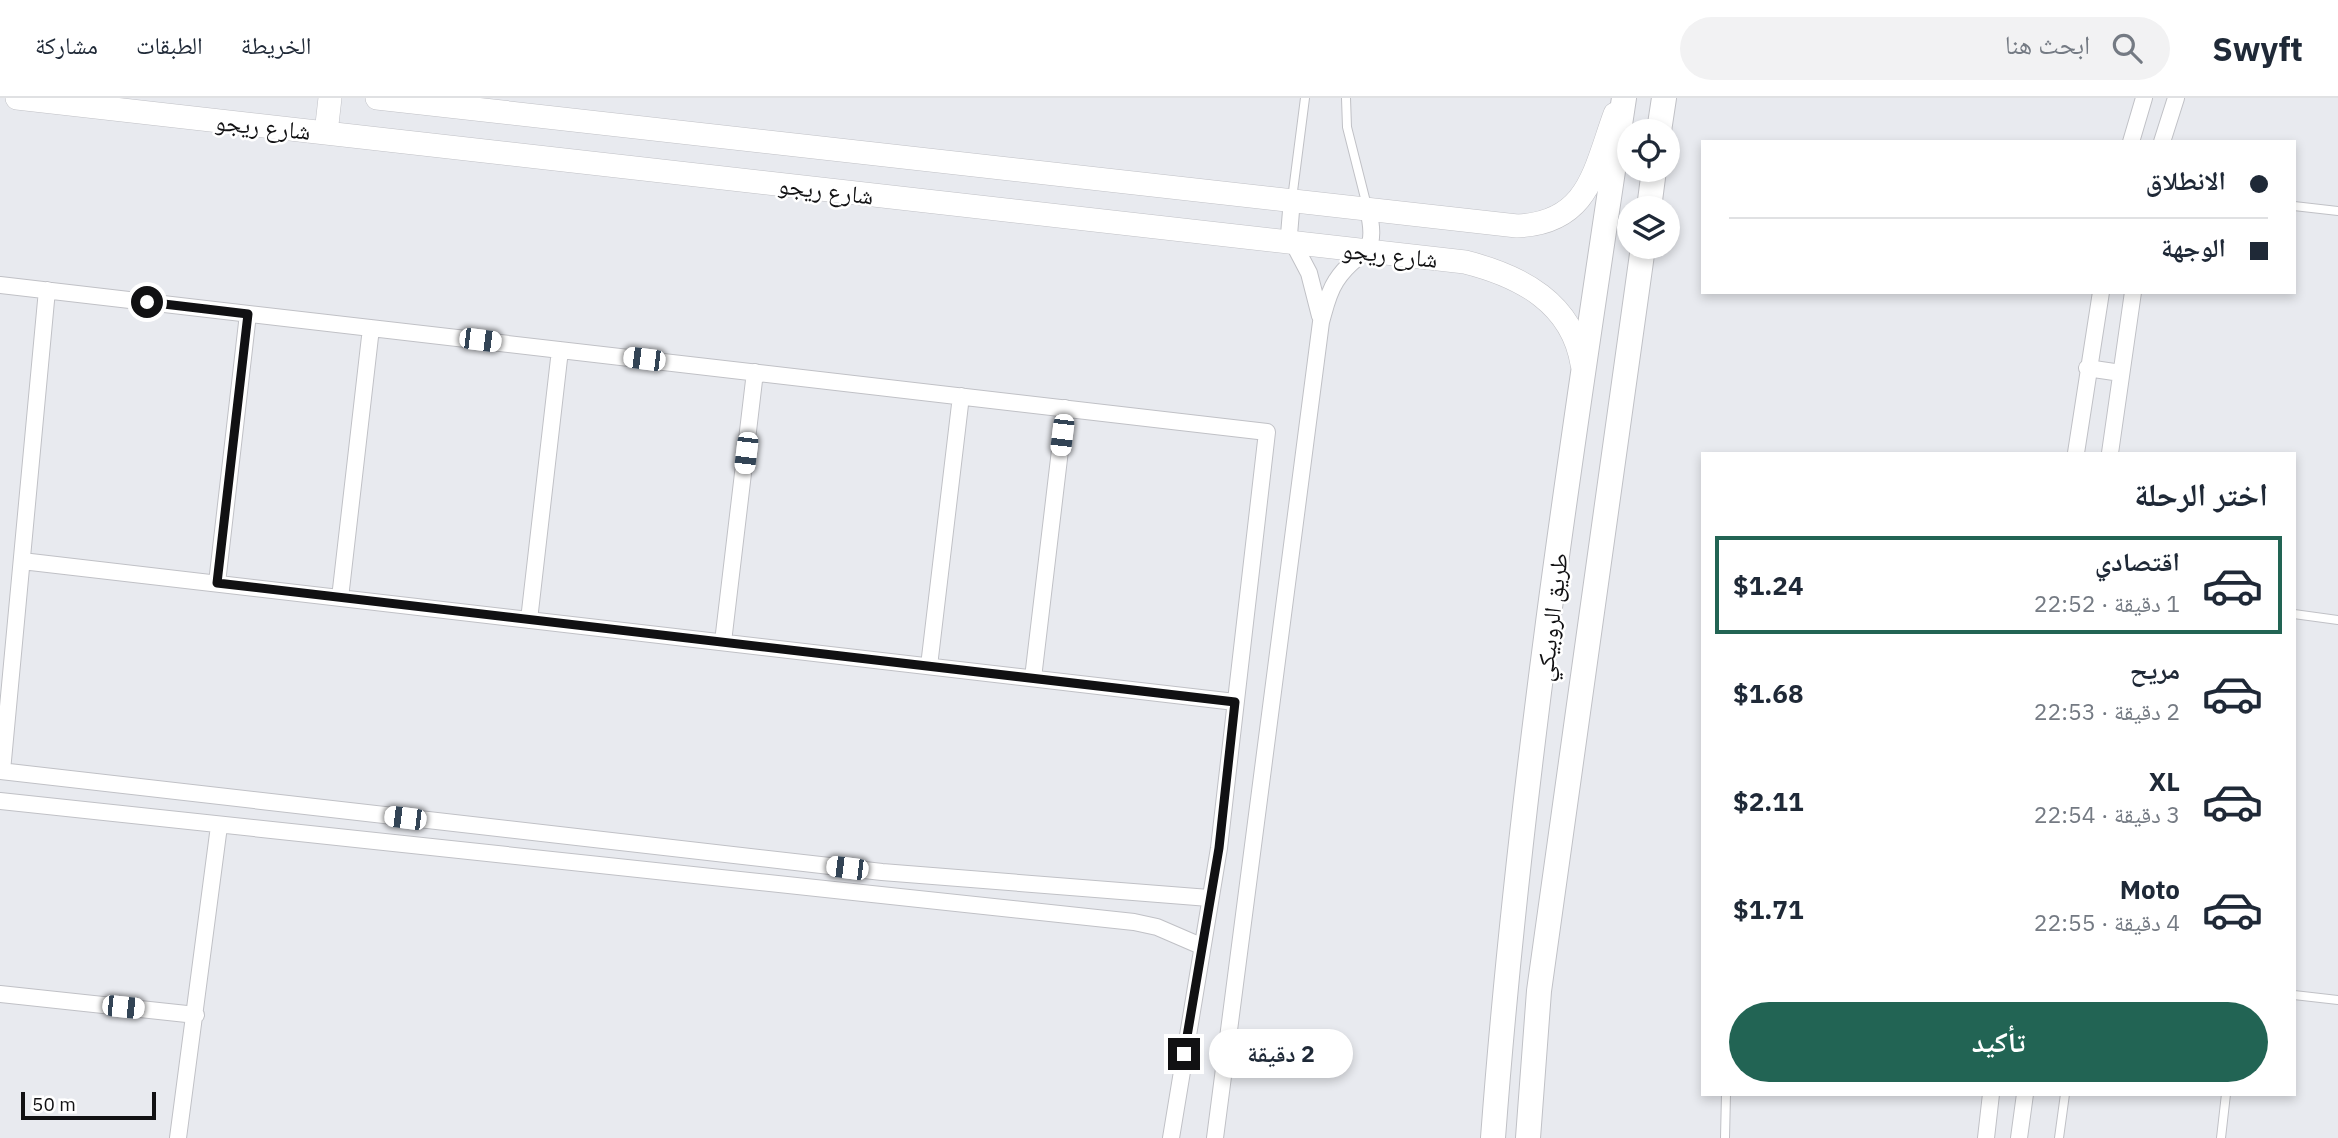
<!DOCTYPE html>
<html lang="ar">
<head>
<meta charset="utf-8">
<style>
	body { margin:0; font-family:"IBM Plex Sans","Noto Naskh Arabic",sans-serif; background:#f2f2f3; color:#1f2937; direction:rtl; height:100vh; display:flex; flex-direction:column; font-size:26px; white-space:nowrap }
	* { box-sizing:border-box; margin:0 }
	p { font-size:23px; color:#747a83 }
	.icon { flex:none; width:38px; height:38px; fill:none; stroke:currentColor; stroke-width:2; stroke-linecap:round; stroke-linejoin:round }
	.map { position:relative; flex:1; overflow:hidden; direction:ltr }
	.drawer { position:absolute; left:1701px; top:354px; width:595px; height:644px; display:flex; flex-direction:column; background:#fff; border-radius:0px; box-shadow:0 4px 10px #0003; direction:rtl }
	.drawer>* { flex:none }
	.banner { position:absolute; left:1701px; top:42px; width:595px; height:154px; border-radius:0px; box-shadow:0 4px 10px #0003; direction:rtl; display:grid; align-content:center; height:154px; padding:0 28px; background:#fff }
	.controls { position:absolute; left:1617px; top:21px; display:grid; gap:14px }
	.controls a { display:grid; place-items:center; width:63px; height:63px; border-radius:50%; background:#fff; box-shadow:0 4px 10px #0003; font-size:35px }
	.scale { position:absolute; left:21px; bottom:18px; width:135px; box-sizing:border-box; padding-left:7px; border:4px solid #111113; border-top:0; font-size:19px; line-height:24px; white-space:nowrap; color:#111113; -webkit-text-stroke:5px #fff; paint-order:stroke }
	.end { position:absolute; width:32px; height:32px; margin:-16px; border:9px solid #111113; background:#fff; box-shadow:0 0 0 4px #fff }
	.from { border-radius:50% }
	.bubble { position:absolute; height:49px; border-radius:24px; background:#fff; box-shadow:0 4px 10px #0003; font-size:23px; font-weight:700; line-height:49px; text-align:center; direction:rtl }
	.car { position:absolute; width:21px; height:42px; margin:-21px -10px; border-radius:9px; box-shadow:0 0 5px 2px #0007; background:linear-gradient(#fff 24%,#345 0 40%,#fff 0 76%,#345 0 86%,#fff 0) }
	.banner b { display:flex; align-items:center; gap:24px; height:66px; font-size:26px }
	.banner b+b { border-top:2px solid #e0e1e3 }
	.banner i { width:18px; height:18px; background:#1f2937 }
	ul { padding:0; list-style:none }
	li { display:flex; align-items:center; gap:21px; height:98px; margin:0 14px 10px; padding:0 14px; border:4px solid transparent; border-radius:0px }
	li div { flex:1 }
	li b { display:block; font-size:26px }
	li em { font-style:normal; font-weight:700 }
	li.current { border-color:#226454 }
	li>.icon { width:63px; height:63px; stroke-width:1.5 }
	h2 { padding:0 28px; font-size:32px; line-height:84px }
	.action { display:flex; gap:14px; margin-top:auto; padding:14px 28px }
	.action a { flex:1; height:80px; border-radius:42px; background:#226454; color:#fff; font-size:28px; font-weight:700; line-height:80px; text-align:center }
	header { display:flex; align-items:center; gap:42px; box-sizing:border-box; height:98px; padding:0 35px; background:#fff; border-bottom:2px solid #e0e1e3 }
	header strong { font-size:33px }
	nav { display:flex; gap:38px; margin-inline-start:auto; font-size:24px }
	.search { width:490px; height:63px; background:#f2f2f3; display:flex; align-items:center; gap:18px; box-sizing:border-box; padding:0 24px; border-radius:38px; color:#747a83; font-size:26px }
	.map>svg:first-child { display:block }
</style>
</head>
<body>
<header>
<strong>Swyft</strong>
<div class="search"><svg class="icon" aria-label="search" viewBox="0 0 24 24"><circle cx="10" cy="10" r="6"/><path d="M15 15l6 6"/></svg>ابحث هنا</div>
<nav><a>الخريطة</a><a>الطبقات</a><a>مشاركة</a></nav>
</header>
<div class="map">
<svg width="2338" height="1040" viewBox="0 0 2338 1040">
	<rect width="100%" height="100%" fill="#e8eaef"/>
	<g fill="none" stroke-linecap="round" stroke-linejoin="round">
		<!-- lane casing -->
		<g stroke="#c0c1c6" stroke-width="10">
			<path id="lane" d="M1346,0L1347,29L1367,108
				M1292,101L1305,0
				M2294,108L2338,113
				M2294,516L2338,522
				M2294,897L2338,902
				M1725,1040L1726,996
				M2059,1040L2065,996
				M2221,1040L2226,996"/>
		</g>
		<!-- street casing -->
		<g stroke="#c0c1c6" stroke-width="18">
			<path id="street" d="M2131,44L2144,0
				M2162,44L2176,0
				M1292,101L1289,137L1309,175L1320,218
				M0,187L1267,334L1219,750L1171,1040
				M2087,270L2121,275
				M2076,355L2101,194
				M2110,355L2133,194
				M22,463L1235,604
				M217,485L248,216
				M340,500L371,230
				M529,522L560,252
				M723,544L755,274
				M929,568L961,298
				M1033,580L1065,310
				M0,673L882,774L1209,800
				M2,673L47,192
				M0,703L1134,824L1157,829L1201,848
				M0,896L196,917
				M178,1040L219,728
				M1215,1040L1321,224C1325,210 1328,195 1336,183C1358,148 1380,163 1368,111
				M1986,1040L1991,996
				M2019,1040L2025,996"/>
		</g>
		<!-- secondary casing -->
		<g stroke="#c0c1c6" stroke-width="24">
			<path id="secondary" d="M17,0L1465,164C1521,178 1572,205 1582,266
				M377,0L1517,128C1589,125 1594,73 1615,16
				M326,35L330,0"/>
		</g>
		<!-- primary casing -->
		<g stroke="#c0c1c6" stroke-width="26">
			<path id="primary" d="M1659,33L1664,0
				M1649,110L1654,72
				M1493,1040C1519,693 1572,344 1624,0
				M1528,1040L1539,893L1643,149"/>
		</g>
		<!-- lane -->
		<use href="#lane" stroke="#fff" stroke-width="8"/>
		<!-- street -->
		<use href="#street" stroke="#fff" stroke-width="16"/>
		<!-- secondary -->
		<use href="#secondary" stroke="#fff" stroke-width="23"/>
		<!-- primary -->
		<use href="#primary" stroke="#fff" stroke-width="24"/>
	</g>
	<g fill="none" stroke-linecap="round" stroke-linejoin="round">
		<!-- route -->
		<path stroke="#111113" stroke-width="9" d="M147,204L248,216L217,485L1235,604L1219,750L1184,956"/>
	</g>
	<g text-anchor="middle" dominant-baseline="central" stroke-width="5" stroke-linejoin="round" paint-order="stroke">
		<!-- street labels -->
		<g font-size="24" fill="#111113" stroke="#fff">
			<text transform="translate(263 28) rotate(6)">شارع ريجو</text>
			<text transform="translate(826 92) rotate(7)">شارع ريجو</text>
			<text transform="translate(1390 156) rotate(6)">شارع ريجو</text>
			<text transform="translate(1551 519) rotate(-83)">طريق الروبيكي</text>
		</g>
	</g>
</svg>
<div class="controls">
<a><svg class="icon" aria-label="locate" viewBox="0 0 24 24"><circle cx="12" cy="12" r="6"/><path d="M12 2v4M12 18v4M2 12h4M18 12h4"/></svg></a>
<a><svg class="icon" aria-label="layers" viewBox="0 0 24 24"><path d="M12 4l9 5-9 5-9-5zM3 14l9 5 9-5"/></svg></a>
</div>
<div class="scale">50 m</div>
<i class="end from" style="left:147px;top:204px"></i>
<i class="end" style="left:1184px;top:956px"></i>
<div class="bubble" style="left:1209px;top:931px;width:144px">2 دقيقة</div>
<i class="car" style="left:480px;top:242px;rotate:97deg"></i>
<i class="car" style="left:644px;top:261px;rotate:277deg"></i>
<i class="car" style="left:1062px;top:337px;rotate:187deg"></i>
<i class="car" style="left:746px;top:355px;rotate:187deg"></i>
<i class="car" style="left:405px;top:720px;rotate:277deg"></i>
<i class="car" style="left:847px;top:770px;rotate:277deg"></i>
<i class="car" style="left:123px;top:909px;rotate:96deg"></i>
<div class="banner">
<b><i class="from"></i>الانطلاق</b>
<b><i></i>الوجهة</b>
</div>
<section class="drawer">
<h2>اختر الرحلة</h2>
<ul>
<li class="current"><svg class="icon" aria-label="car" viewBox="0 0 24 24"><path d="M5 17H2v-5l4-1 3-4h7l3 4 3 1v5h-3M9 17h6M6 11h13"/><circle cx="7" cy="17" r="2"/><circle cx="17" cy="17" r="2"/></svg><div><b>اقتصادي</b><p>1 دقيقة · 22:52</p></div><em>$1.24</em></li>
<li><svg class="icon" aria-label="car" viewBox="0 0 24 24"><path d="M5 17H2v-5l4-1 3-4h7l3 4 3 1v5h-3M9 17h6M6 11h13"/><circle cx="7" cy="17" r="2"/><circle cx="17" cy="17" r="2"/></svg><div><b>مريح</b><p>2 دقيقة · 22:53</p></div><em>$1.68</em></li>
<li><svg class="icon" aria-label="car" viewBox="0 0 24 24"><path d="M5 17H2v-5l4-1 3-4h7l3 4 3 1v5h-3M9 17h6M6 11h13"/><circle cx="7" cy="17" r="2"/><circle cx="17" cy="17" r="2"/></svg><div><b>XL</b><p>3 دقيقة · 22:54</p></div><em>$2.11</em></li>
<li><svg class="icon" aria-label="car" viewBox="0 0 24 24"><path d="M5 17H2v-5l4-1 3-4h7l3 4 3 1v5h-3M9 17h6M6 11h13"/><circle cx="7" cy="17" r="2"/><circle cx="17" cy="17" r="2"/></svg><div><b>Moto</b><p>4 دقيقة · 22:55</p></div><em>$1.71</em></li>
</ul>
<div class="action"><a>تأكيد</a></div>
</section>
</div>
</body>
</html>
